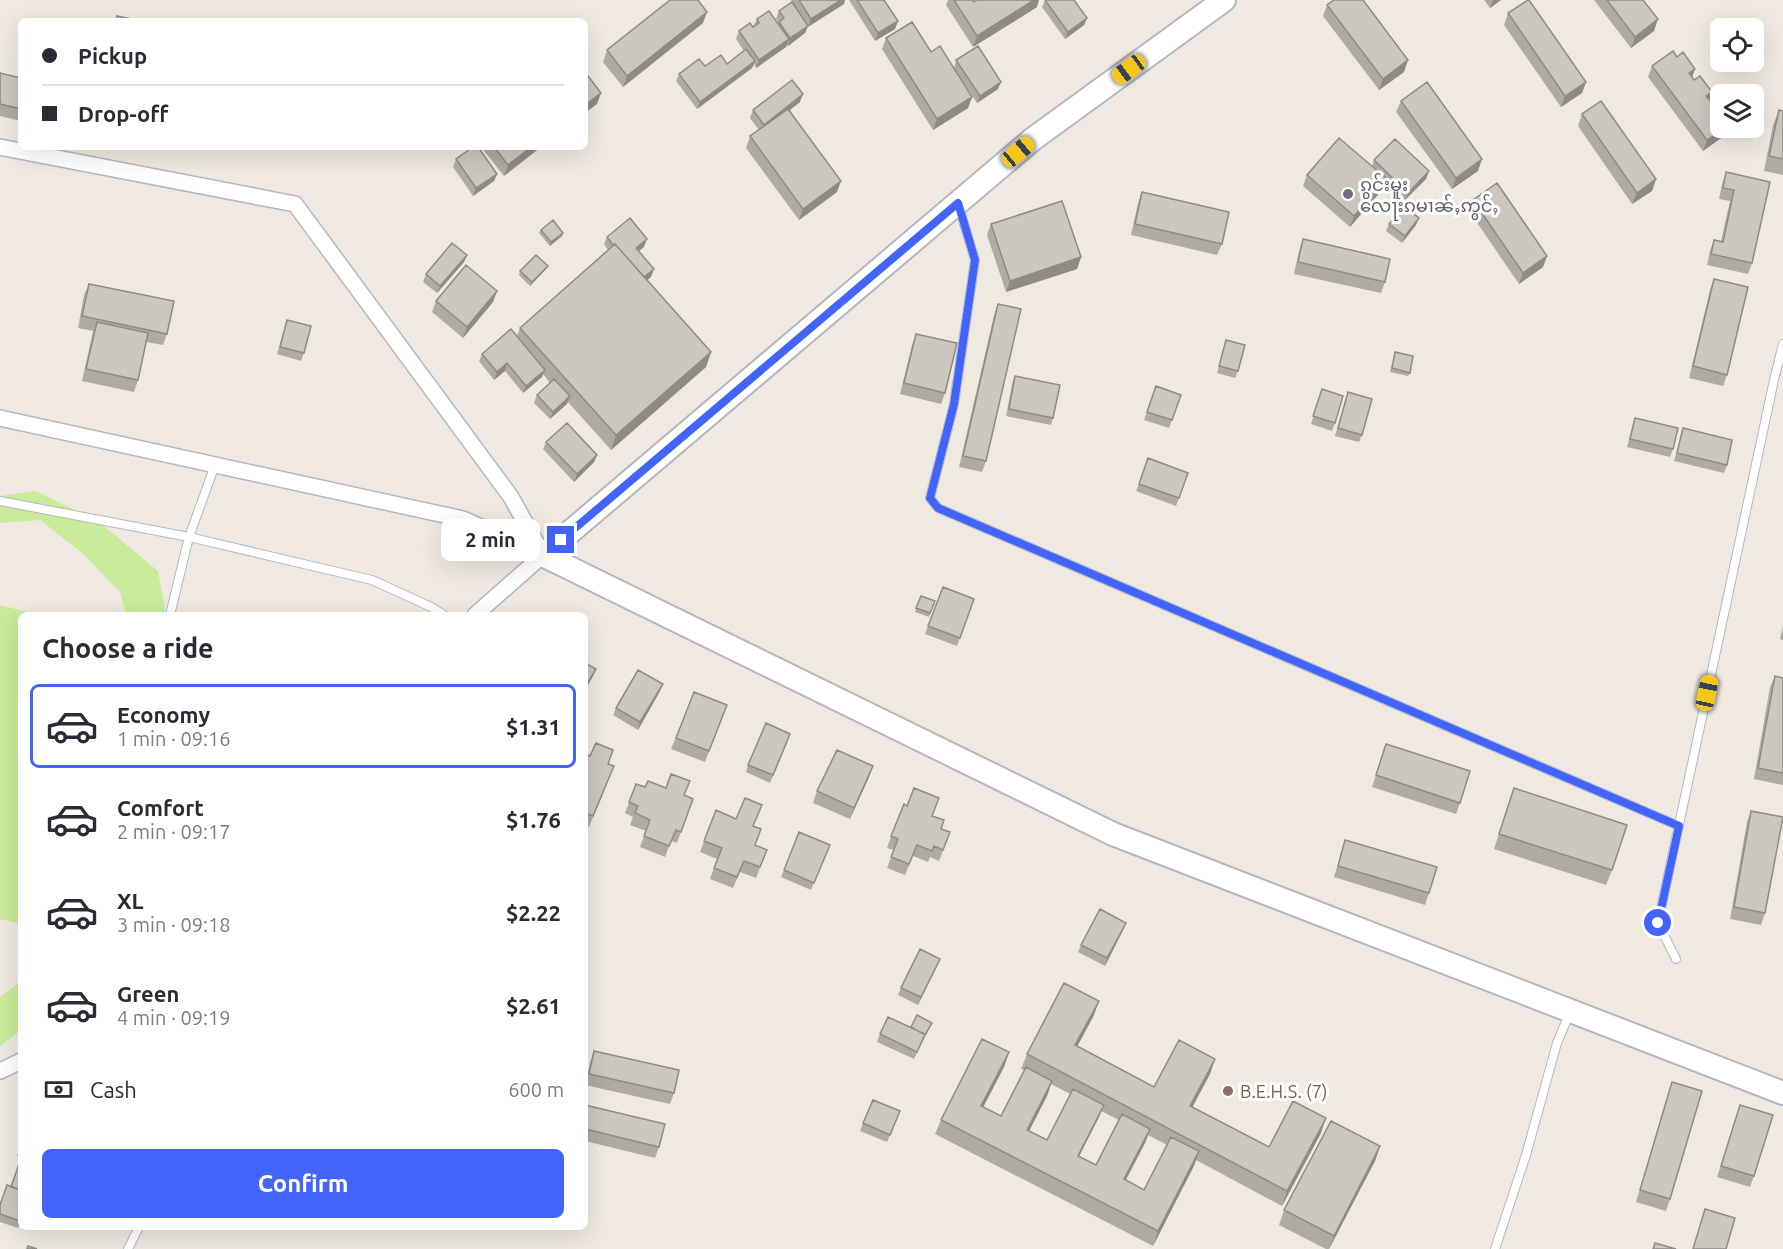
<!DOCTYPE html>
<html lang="en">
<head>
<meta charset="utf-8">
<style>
	body { margin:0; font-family:Ubuntu,"Noto Sans Myanmar",sans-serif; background:#f2f2f3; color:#2b2b33; height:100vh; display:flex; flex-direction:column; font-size:22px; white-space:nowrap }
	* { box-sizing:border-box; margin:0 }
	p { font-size:20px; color:#7c7c81 }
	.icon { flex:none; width:33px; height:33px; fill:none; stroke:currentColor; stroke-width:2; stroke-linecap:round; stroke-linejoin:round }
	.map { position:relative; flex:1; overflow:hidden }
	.panel { position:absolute; left:18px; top:612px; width:570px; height:618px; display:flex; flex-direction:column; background:#fff; border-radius:9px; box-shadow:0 6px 24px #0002 }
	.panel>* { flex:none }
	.guide { position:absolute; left:18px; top:18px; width:570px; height:132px; border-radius:9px; box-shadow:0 6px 24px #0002; display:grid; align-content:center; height:132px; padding:0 24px; background:#fff }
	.controls { position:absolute; left:1710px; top:18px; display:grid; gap:12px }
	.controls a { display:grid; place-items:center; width:54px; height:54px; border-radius:9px; background:#fff; box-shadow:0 6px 24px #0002; font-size:30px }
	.end { position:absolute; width:27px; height:27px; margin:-14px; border:8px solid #4264fb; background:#fff; box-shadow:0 0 0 3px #fff }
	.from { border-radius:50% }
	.bubble { position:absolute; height:42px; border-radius:9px; background:#fff; box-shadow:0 6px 24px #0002; font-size:20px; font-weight:700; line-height:42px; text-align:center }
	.car { position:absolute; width:18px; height:36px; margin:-18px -9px; border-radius:8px; box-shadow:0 0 4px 2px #0007; background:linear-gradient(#f5c518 24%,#345 0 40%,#f5c518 0 76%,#345 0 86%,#f5c518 0) }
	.guide b { display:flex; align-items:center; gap:21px; height:57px; font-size:22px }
	.guide b+b { border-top:2px solid #e1e1e2 }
	.guide i { width:15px; height:15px; background:#2b2b33 }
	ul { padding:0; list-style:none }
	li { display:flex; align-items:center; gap:18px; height:84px; margin:0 12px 9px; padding:0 12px; border:3px solid transparent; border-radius:9px }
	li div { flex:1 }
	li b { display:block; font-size:22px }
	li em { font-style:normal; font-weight:700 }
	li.on { border-color:#4264fb }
	li>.icon { width:54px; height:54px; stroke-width:1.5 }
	h2 { padding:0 24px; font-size:27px; line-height:72px }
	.pay { display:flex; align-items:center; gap:15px; height:66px; padding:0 24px; font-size:22px }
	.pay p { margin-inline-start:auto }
	.action { display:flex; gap:12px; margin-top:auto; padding:12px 24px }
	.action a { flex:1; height:69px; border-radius:9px; background:#4264fb; color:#fff; font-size:24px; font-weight:700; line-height:69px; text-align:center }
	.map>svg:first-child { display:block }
</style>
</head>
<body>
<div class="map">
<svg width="1783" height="1249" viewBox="0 0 1783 1249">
	<rect width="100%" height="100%" fill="#efe9e1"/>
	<!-- pitch -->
	<path fill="#c9ec9a" d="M36,491L99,522L158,571L166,615H126L120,592L81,552L40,520L0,523V496Z
		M0,605L38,615H21V924L0,919Z
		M21,981V1030L0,1046V997Z"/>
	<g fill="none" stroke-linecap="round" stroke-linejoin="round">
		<!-- lane casing -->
		<g stroke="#b4b7c1" stroke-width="10">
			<path id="lane" d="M959,207L975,260L954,404L930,498L938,508L1679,826
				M0,501L189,537L372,580L431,607L444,615
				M170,615L189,537L215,465
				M1676,959L1658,923L1774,380L1783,344
				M128,1249L139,1227
				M1495,1249L1526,1155L1557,1043L1570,1012"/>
		</g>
		<!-- street casing -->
		<g stroke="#b4b7c1" stroke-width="18">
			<path id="street" d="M0,147L295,204L511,497L543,555
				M0,418L463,519L543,555
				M475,615L543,555
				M0,1071L21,1061"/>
		</g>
		<!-- secondary casing -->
		<g stroke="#b4b7c1" stroke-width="26">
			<path id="secondary" d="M1224,0L1033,139L543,555L1113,834L1783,1093"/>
		</g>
		<!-- lane -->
		<use href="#lane" stroke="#fff" stroke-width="8"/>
		<!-- street -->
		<use href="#street" stroke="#fff" stroke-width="15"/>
		<!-- secondary -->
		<use href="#secondary" stroke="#fff" stroke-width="22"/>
	</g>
	<!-- wall -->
	<path fill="#afaba4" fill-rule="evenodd" d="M791,0H845L844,4L808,26L805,33L788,46L787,45L786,47L756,68L754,64L752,68L697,109L676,81L679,74L705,66L727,64L744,51L736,39L739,31L753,27L757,19L778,23L779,22L776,19L779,11L800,15Z
		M849,0H884L898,21L895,29L875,41Z
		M948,0H973L974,2L1037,7L973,47L946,5Z
		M1045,0L1087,18L1084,25L1065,39L1042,7Z
		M1484,0H1501L1490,8Z
		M1594,0H1643L1654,31L1631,48Z
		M1327,5L1404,72L1379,90L1323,16Z
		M1508,13L1586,82L1582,93L1561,107L1504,25Z
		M703,23L623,87L603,62L607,50Z
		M886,38L931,52L954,68L956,60L998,89L977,103L954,68L972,97L968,108L933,130L882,49Z
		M1652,66L1692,77L1694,80L1712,92L1709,100L1724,136L1703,151L1648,77Z
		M0,73L21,78V121L0,116Z
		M1401,101L1478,171L1452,189L1396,112Z
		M800,102L790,110L837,192L799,220L746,148L750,136L759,130L750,118L753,110Z
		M1779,110L1783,111V175L1764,171L1773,125Z
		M1582,114L1656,179L1652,191L1632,204L1578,126Z
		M481,147H541L504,176Z
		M456,159L497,174L494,181L473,196L453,167Z
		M1374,160L1429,171L1426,179L1405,200L1386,181L1382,190L1350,227L1303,186L1307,175L1372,166Z
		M1726,172L1770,182L1752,263L1748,274L1707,265L1710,251L1714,240L1721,241L1730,201L1719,199L1722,184Z
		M1142,192L1222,244L1217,255L1131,235L1138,203Z
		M1473,200L1547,256L1543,267L1519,284L1469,211Z
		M991,224L1081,257L1077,269L1006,292L987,235Z
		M1389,224L1416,225L1402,243L1386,231Z
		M541,230L563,233L562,236L550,246L539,233Z
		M607,237L644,247L639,251L651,277L647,280L711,352L706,367L611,450L568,402L550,419L534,403L537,395L550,383L543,374L542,377L523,393L505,371L494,380L479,361L482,354L517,336L520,328L608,250L604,244Z
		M1303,239L1385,282L1381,293L1294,274L1299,251Z
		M467,255L464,262L437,293L423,282L426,274Z
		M548,266L546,269L530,286L519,275L520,271Z
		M1714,279L1727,375L1723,386L1689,378L1710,290Z
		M89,284L167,334L163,345L146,342L138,380L134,392L82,381L93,331L78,328L84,295Z
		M497,291L493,302L463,338L432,312L436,301Z
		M998,304L986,461L982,472L959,467L994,315Z
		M287,320L304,353L301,361L277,354Z
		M916,334L945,393L941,404L900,394L912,345Z
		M1226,340L1238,371L1235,378L1217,373Z
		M1395,352L1410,373L1408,376L1390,372Z
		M1015,376L1053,418L1051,425L1006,416L1012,384Z
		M1156,386L1181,395L1169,428L1144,420Z
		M1322,389L1335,423L1332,431L1311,424Z
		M1348,392L1362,435L1359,442L1335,436Z
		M1635,418L1673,449L1670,457L1627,447Z
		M1683,428L1727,465L1724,473L1674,461Z
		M546,442L597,455L594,462L574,482L543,449Z
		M1188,473L1176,506L1136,491L1139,484Z
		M943,587L974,599L957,646L925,634Z
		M921,596L935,601L929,617L915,612Z
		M1783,625V640L1780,639Z
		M1775,676L1783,678V785L1754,779L1770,687Z
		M660,691L638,730L613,715L616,708Z
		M694,692L727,705L705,762L671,749Z
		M788,741L770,783L746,772L748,765Z
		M1386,744L1460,803L1456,814L1372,787Z
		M585,754L608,764L609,778L589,827L585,826Z
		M869,777L850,819L813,803L817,791Z
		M636,784L645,787L684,795L693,799L677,843L671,841L665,857L640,847L646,831L630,825L633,817L625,813Z
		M1514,788L1612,870L1606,885L1494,849Z
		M907,806L933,816L941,829L950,832L939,861L930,857L928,862L913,856L905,875L887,868L894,850L887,848L891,836Z
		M716,810L754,826L755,845L767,850L756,878L740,872L733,888L710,879L717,859L700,852Z
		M1751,811L1765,913L1761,925L1730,919L1747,822Z
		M1345,840L1429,893L1425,905L1334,877Z
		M830,845L811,890L781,877L784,870Z
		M1123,930L1105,966L1078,952L1081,945Z
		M937,966L918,1005L898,995L901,988Z
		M1094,1015L1077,1046L1154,1087L1215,1059L1210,1074L1192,1107L1269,1147L1321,1133L1282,1206L1196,1160L1153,1246L935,1134L941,1120L1009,1052L1004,1067L983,1107L1001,1116L1024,1070L1021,1069L1027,1054ZM1051,1084L1070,1094L1047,1140L1029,1131L1047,1096ZM1101,1111L1119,1120L1096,1165L1079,1156L1098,1119ZM1148,1135L1167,1145L1144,1190L1126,1180L1145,1143Z
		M911,1027H930L914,1059L877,1042L880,1034Z
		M594,1051L674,1093L670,1104L585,1085L590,1062Z
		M1672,1082L1670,1199L1666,1211L1636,1202Z
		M585,1105L659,1147L655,1158L585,1141Z
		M1740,1105L1754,1176L1750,1187L1717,1177Z
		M897,1119L887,1142L860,1131L863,1123Z
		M21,1144V1157L17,1156Z
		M1380,1146L1375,1161L1329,1249H1326L1279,1225L1284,1210Z
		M0,1205L21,1219L18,1228L0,1222Z"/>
	<!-- shaded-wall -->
	<path fill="#8e8b86" d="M841,0H845L844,4L808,27L811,19Z
		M1034,0H1039L1037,7L973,47L977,36Z
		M1493,0H1501L1490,8Z
		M707,12L703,23L623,87L627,76Z
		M1087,18L1084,25L1065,39L1068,32Z
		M1658,19L1654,31L1631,48L1635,37Z
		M898,21L895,29L875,41L878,33Z
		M808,26L805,33L788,46L790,38Z
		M789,39L786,47L756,68L759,60Z
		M1408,60L1404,72L1379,90L1383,79Z
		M755,61L752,68L697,109L700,102Z
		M1695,69L1691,80L1689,73Z
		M1001,82L998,89L977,103L980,96Z
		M1586,82L1582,93L1561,107L1565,96Z
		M1712,92L1708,103L1706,96Z
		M601,93L597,104L585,113V105Z
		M803,94L800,102L761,132L764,125Z
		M972,97L968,108L933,130L937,119Z
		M1724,128H1727L1724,136L1703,151L1707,140Z
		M531,147H541L504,176L508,165Z
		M1482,159L1478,171L1452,189L1456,178Z
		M1429,171L1426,179L1405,200L1408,193Z
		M497,174L494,181L473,196L476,188Z
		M1387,179L1382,190L1350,227L1354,216Z
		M1656,179L1652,191L1632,204L1637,193Z
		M841,181L837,192L799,220L803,209Z
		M1419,218L1416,225L1402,243L1405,236Z
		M563,233L562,236L550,246L551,242Z
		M647,239L644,247L633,255L636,248Z
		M467,255L464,262L437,293L440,286Z
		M1547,256L1543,267L1519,284L1523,273Z
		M1081,257L1077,269L1006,292L1010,281Z
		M548,266L546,269L530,286L532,282Z
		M654,269L651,277L638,287L641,280Z
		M497,291L493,302L463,338L467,327Z
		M711,352L706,367L611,450L616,435Z
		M507,363L505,371L494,380L497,372Z
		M545,370L542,377L523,393L526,386Z
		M570,396L567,404L550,419L553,412Z
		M597,455L594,462L574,482L577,474Z
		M596,669L593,676L585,691V688Z
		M663,684L660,691L638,730L640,722Z
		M873,766L869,777L850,819L854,808Z
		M1126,923L1123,930L1105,966L1107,958Z
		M940,959L937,966L918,1005L921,997Z
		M1099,1001L1094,1015L1070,1060L1075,1045Z
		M1009,1052L1004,1067L976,1121L981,1106Z
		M1215,1059L1210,1074L1185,1121L1190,1106Z
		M1052,1081L1047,1096L1022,1145L1027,1130Z
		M1104,1105L1098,1119L1072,1170L1078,1156Z
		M1326,1118L1321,1133L1282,1206L1287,1191Z
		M1150,1129L1145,1143L1118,1194L1124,1179Z
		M1380,1146L1375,1161L1329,1249L1334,1236Z
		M1199,1151L1194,1166L1153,1246L1158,1231Z"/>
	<!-- building -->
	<path fill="#cbc7bf" stroke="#8e8b86" stroke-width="1.5" d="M670,0H698L707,12L627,76L607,50Z
		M799,0H841L811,19Z
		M857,0H884L898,21L878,33Z
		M954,0H973L974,2L977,0H1034L977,36Z
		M1045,0H1074L1087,18L1068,32Z
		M1334,0H1363L1408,60L1383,79L1327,5Z
		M1528,0H1529L1586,82L1565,96L1508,13Z
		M1607,0H1643L1658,19L1635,37Z
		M792,2L808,26L790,38L779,22L784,18L779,11Z
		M769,11L789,39L759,60L739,31L750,23L753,27L759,23L757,19Z
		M117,16L141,21H116Z
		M912,22L931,52L940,46L972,97L937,119L886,38Z
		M978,46L1001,82L980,96L956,60Z
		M746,49L755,61L700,102L679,74L699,59L705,66L721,55L727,64Z
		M1673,51L1677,57L1683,52L1695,69L1689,73L1694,80L1700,76L1712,92L1706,96L1711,102L1717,98L1720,103V128H1724L1707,140L1652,66Z
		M585,72L601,93L585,105Z
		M0,73L21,78V109L0,104Z
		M792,80L803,94L764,125L753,110Z
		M1427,82L1482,159L1456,178L1401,101Z
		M1601,101L1656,179L1637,193L1582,114Z
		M788,109L841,181L803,209L750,136Z
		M1779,110L1783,111V159L1769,156Z
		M1339,138L1387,179L1354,216L1307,175Z
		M1395,139L1429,171L1408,193L1374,160Z
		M473,147H478L497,174L476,188L456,159Z
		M494,147H531L508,165Z
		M1726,172L1770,182L1752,263L1711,254L1714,240L1723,242L1734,190L1723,188Z
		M1497,183L1547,256L1523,273L1473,200Z
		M1142,192L1229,212L1222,244L1135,224Z
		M1062,201L1081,257L1010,281L991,224Z
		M1403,206L1419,218L1405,236L1389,224Z
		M630,218L647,239L636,248L654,269L644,277L615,244L613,245L607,237Z
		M553,220L563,233L551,242L541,230Z
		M1303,239L1390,259L1385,282L1298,262Z
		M452,243L467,255L440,286L426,274Z
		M615,244L711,352L616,435L520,328Z
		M536,255L548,266L532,282L520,271Z
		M466,265L497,291L467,327L436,301Z
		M1714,279L1748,287L1727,375L1693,366Z
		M89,284L174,301L167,334L82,316Z
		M998,304L1021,309L986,461L963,456Z
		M287,320L311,326L304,353L280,347Z
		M97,322L148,333L138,380L86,369Z
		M511,329L545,370L526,386L507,363L497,372L482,354Z
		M916,334L957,343L945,393L904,383Z
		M1226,340L1245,345L1238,371L1219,366Z
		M1395,352L1413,356L1410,373L1392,368Z
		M1015,376L1060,385L1053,418L1009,409Z
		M554,379L570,396L553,412L537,395Z
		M1156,386L1181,395L1172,420L1147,412Z
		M1322,389L1343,396L1335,423L1313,416Z
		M1348,392L1372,399L1362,435L1338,428Z
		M1635,418L1678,428L1673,449L1630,439Z
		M567,423L597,455L577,474L546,442Z
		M1683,428L1732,440L1727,465L1677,453Z
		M1148,458L1188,473L1179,498L1139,484Z
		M943,587L974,599L960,638L928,626Z
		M921,596L935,601L930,613L916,608Z
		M585,663L596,669L585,688Z
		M638,670L663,684L640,722L616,708Z
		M1775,676L1783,678V773L1758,768Z
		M694,692L727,705L709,751L676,738Z
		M766,723L790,734L773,775L748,765Z
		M596,743L613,750L608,764L614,766L593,816L585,813V754L590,756Z
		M1386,744L1470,771L1460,803L1376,775Z
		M837,750L873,766L854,808L817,791Z
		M671,774L690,781L684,795L693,799L681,832L676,830L669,846L644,836L650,820L635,813L638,806L629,802L636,784L645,787L648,781L666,788Z
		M914,788L939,798L932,816L944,820L941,829L950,832L943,850L934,846L932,851L917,845L909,864L891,857L898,839L891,836L904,804L907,806Z
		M1514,788L1627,825L1612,870L1499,834Z
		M745,798L762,805L753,826L761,829L755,845L767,850L760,867L744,861L737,877L714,868L722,848L704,841L716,810L736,819Z
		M1751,811L1783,817L1765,913L1734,907Z
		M799,832L830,845L814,883L784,870Z
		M1345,840L1437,867L1429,893L1338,866Z
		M1100,909L1126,923L1107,958L1081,945Z
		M920,949L940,959L921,997L901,988Z
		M1064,983L1099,1001L1075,1045L1154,1087L1179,1040L1215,1059L1190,1106L1269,1147L1293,1101L1326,1118L1287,1191L1027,1054Z
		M917,1015L932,1023L925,1035L911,1027Z
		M888,1017L925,1034L917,1052L880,1034Z
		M982,1039L1009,1052L981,1106L1001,1116L1026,1067L1052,1081L1027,1130L1047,1140L1073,1089L1104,1105L1078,1156L1096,1165L1122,1114L1150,1129L1124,1179L1144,1190L1171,1137L1199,1151L1158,1231L941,1120Z
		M594,1051L679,1070L674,1093L589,1074Z
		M1672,1082L1702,1091L1670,1199L1640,1190Z
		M873,1100L900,1111L890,1135L863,1123Z
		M585,1105L665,1124L659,1147L585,1129Z
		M1740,1105L1773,1115L1754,1176L1721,1166Z
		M1331,1121L1380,1146L1334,1236L1284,1210Z
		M19,1164L21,1165V1190L11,1187Z
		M7,1185L21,1190L20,1221L0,1214V1205Z
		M1705,1209L1735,1218L1726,1249H1693Z
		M1655,1243L1676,1249H1653Z
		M28,1246L37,1249H27Z"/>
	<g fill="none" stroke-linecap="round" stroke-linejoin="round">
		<!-- route -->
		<path stroke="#4264fb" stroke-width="8" d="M561,540L958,203L975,260L954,404L930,498L938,508L1679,826L1658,923"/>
	</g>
	<!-- markers -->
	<circle fill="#6b7280" stroke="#fff" stroke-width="2" cx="1348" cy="194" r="6"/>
	<circle fill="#8d6e63" stroke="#fff" stroke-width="2" cx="1228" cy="1091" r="6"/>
	<g text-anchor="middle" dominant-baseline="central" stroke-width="6" stroke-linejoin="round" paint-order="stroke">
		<!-- worship labels -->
		<g font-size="18" fill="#5b616d" stroke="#fff" text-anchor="start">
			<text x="1360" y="184">ၵွင်းမူး<tspan x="1360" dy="21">လေႃးၵမၢၼ်ႇဢွင်ႇ</tspan></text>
		</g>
		<!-- education labels -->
		<g font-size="18" fill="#785e54" stroke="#fff" text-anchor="start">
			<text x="1240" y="1091">B.E.H.S. (7)</text>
		</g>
	</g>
</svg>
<div class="controls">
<a><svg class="icon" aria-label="locate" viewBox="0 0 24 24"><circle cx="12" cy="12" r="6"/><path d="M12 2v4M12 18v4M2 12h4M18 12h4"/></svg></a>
<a><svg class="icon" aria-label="layers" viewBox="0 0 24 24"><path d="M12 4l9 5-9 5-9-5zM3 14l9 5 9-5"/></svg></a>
</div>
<i class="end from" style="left:1658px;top:923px"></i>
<i class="end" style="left:561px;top:540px"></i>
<div class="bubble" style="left:441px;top:519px;width:99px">2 min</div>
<i class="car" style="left:1129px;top:69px;rotate:234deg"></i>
<i class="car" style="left:1018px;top:152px;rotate:50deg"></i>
<i class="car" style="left:1707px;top:693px;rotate:12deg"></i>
<div class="guide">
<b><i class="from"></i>Pickup</b>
<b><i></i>Drop-off</b>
</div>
<section class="panel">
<h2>Choose a ride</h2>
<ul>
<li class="on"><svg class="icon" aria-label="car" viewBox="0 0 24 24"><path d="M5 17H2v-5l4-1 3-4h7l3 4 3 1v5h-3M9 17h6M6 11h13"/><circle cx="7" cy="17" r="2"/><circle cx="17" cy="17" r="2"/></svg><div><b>Economy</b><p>1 min · 09:16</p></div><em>$1.31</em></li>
<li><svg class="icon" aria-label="car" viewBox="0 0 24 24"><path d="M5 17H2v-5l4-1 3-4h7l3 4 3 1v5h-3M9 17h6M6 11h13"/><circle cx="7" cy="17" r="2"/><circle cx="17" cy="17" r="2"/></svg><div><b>Comfort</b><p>2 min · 09:17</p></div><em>$1.76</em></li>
<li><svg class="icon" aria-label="car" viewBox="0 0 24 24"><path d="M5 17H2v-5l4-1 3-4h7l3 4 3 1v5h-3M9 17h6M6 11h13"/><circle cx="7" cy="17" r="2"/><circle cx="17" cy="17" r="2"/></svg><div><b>XL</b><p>3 min · 09:18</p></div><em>$2.22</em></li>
<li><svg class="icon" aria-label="car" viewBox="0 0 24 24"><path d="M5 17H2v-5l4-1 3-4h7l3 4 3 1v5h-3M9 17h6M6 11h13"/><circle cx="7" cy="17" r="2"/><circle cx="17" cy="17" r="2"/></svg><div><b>Green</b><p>4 min · 09:19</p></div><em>$2.61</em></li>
</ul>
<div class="pay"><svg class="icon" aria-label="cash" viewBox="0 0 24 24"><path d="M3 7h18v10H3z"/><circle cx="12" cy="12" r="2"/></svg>Cash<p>600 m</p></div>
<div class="action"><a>Confirm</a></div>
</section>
</div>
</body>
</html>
